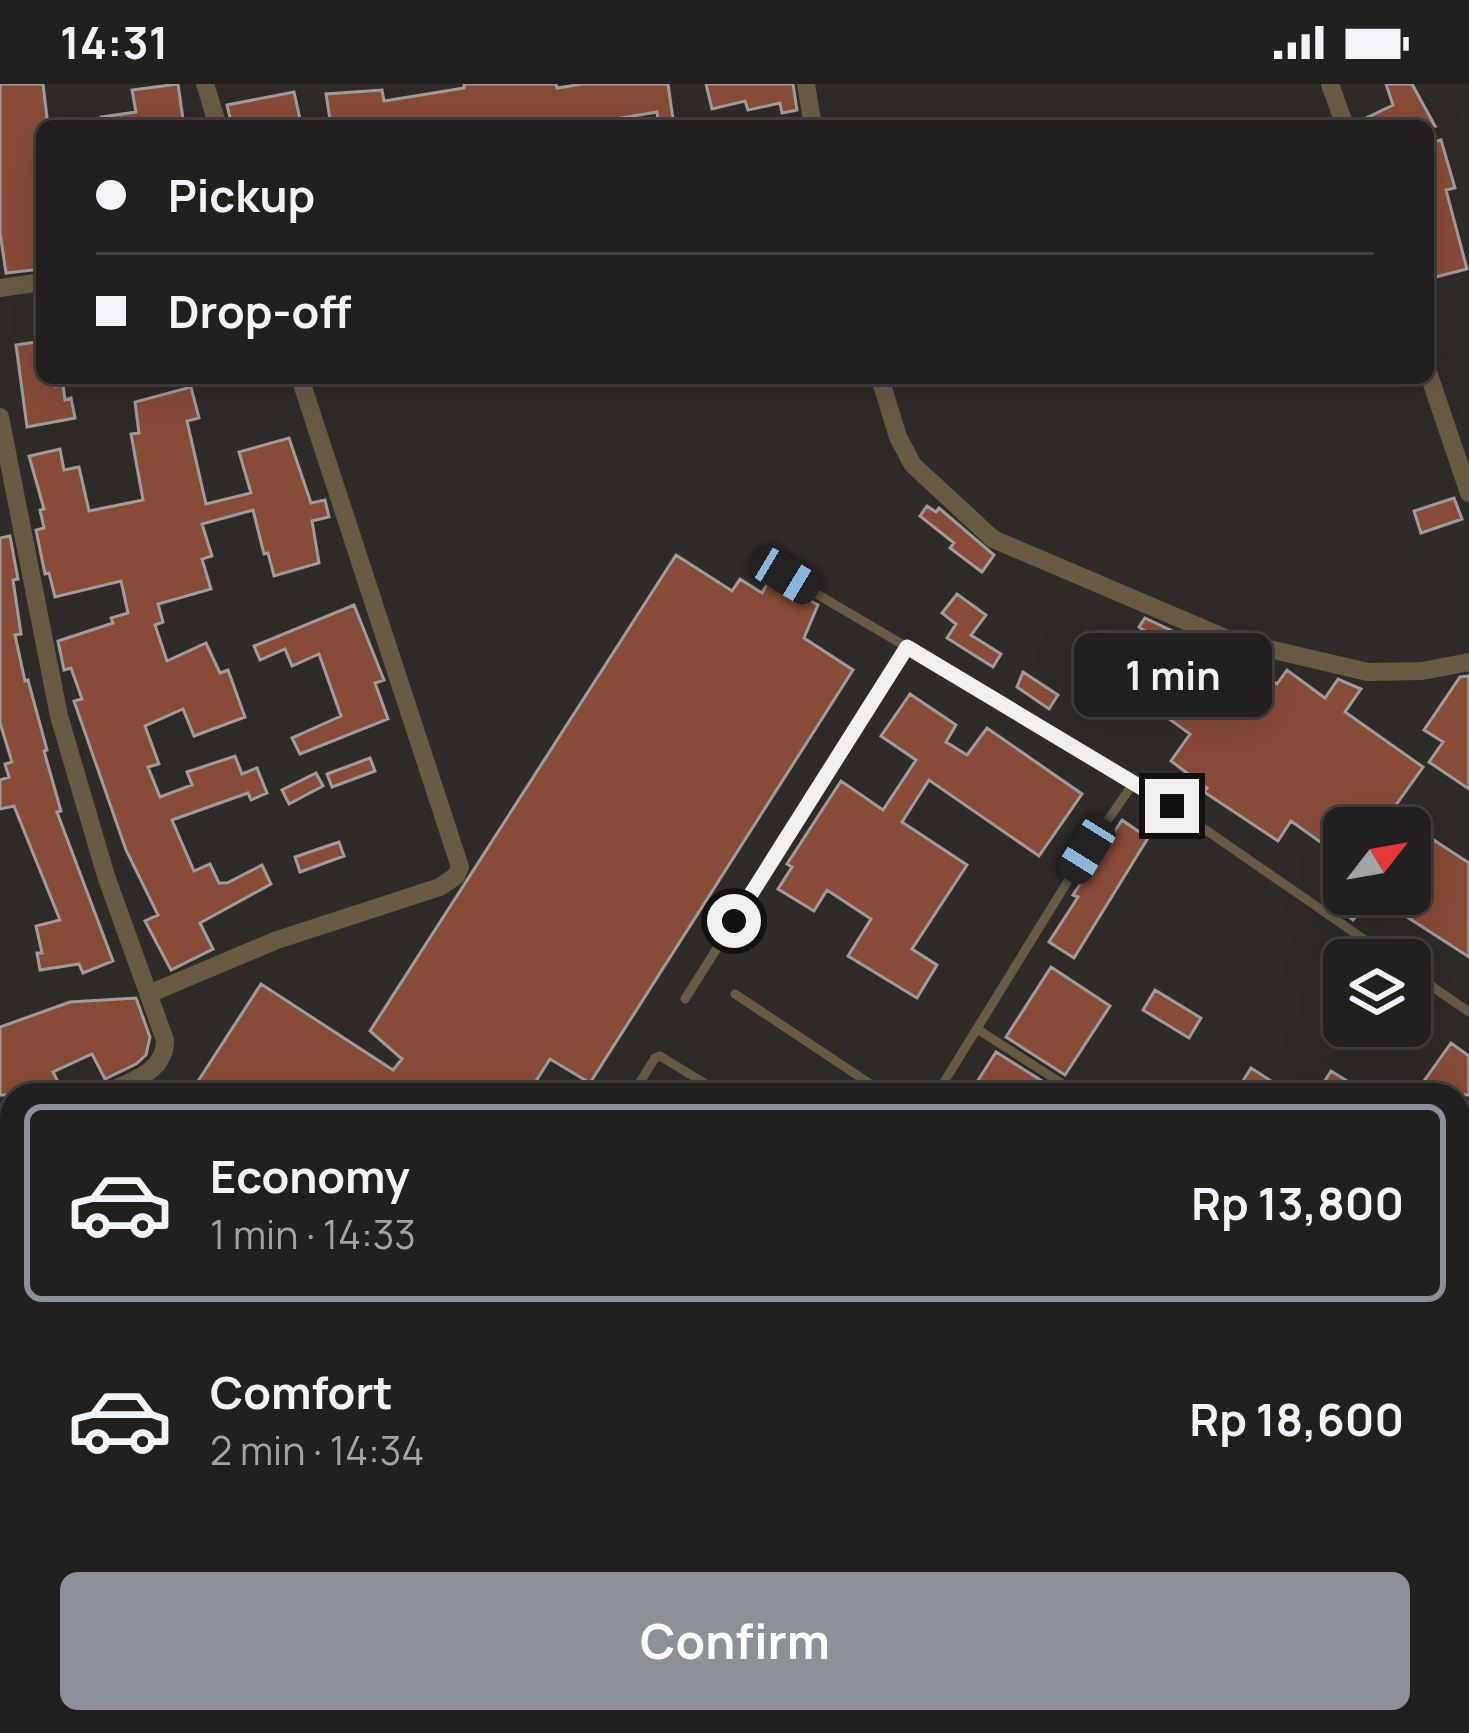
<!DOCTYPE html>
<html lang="en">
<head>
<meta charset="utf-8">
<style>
	body { margin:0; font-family:Manrope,sans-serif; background:#2e2d2c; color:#f1f3f6; height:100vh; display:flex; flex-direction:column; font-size:45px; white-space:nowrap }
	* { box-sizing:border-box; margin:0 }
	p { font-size:39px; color:#a2a3a4 }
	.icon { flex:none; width:66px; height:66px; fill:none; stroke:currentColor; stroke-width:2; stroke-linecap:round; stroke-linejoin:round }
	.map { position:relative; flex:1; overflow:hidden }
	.panel { position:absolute; left:0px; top:999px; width:1470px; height:651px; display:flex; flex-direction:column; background:#22201f; border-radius:36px 36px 0 0; box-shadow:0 12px 48px #0002,0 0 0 3px #3f3e3d }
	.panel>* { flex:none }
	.banner { position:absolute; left:36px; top:36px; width:1398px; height:264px; border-radius:18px; box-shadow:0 12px 48px #0002,0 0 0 3px #3f3e3d; display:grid; align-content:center; height:264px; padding:0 60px; background:#22201f }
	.needle { width:78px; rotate:59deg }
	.buttons { position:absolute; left:1323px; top:723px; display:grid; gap:24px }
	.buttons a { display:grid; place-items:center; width:108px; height:108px; border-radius:18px; background:#22201f; box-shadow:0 12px 48px #0002,0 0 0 3px #3f3e3d; font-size:60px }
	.end { position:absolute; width:54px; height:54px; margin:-27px; border:15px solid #f2f0ef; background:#111; box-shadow:0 0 0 6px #111 }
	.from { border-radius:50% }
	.bubble { position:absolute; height:84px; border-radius:18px; background:#22201f; box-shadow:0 12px 48px #0002,0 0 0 3px #3f3e3d; font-size:39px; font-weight:700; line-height:84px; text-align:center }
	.car { position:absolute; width:36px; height:72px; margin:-36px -18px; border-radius:15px; box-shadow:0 0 9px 3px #0007; background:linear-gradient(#222 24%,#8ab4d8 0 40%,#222 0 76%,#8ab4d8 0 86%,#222 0) }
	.banner b { display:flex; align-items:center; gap:42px; height:114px; font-size:45px }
	.banner b+b { border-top:3px solid #3f3e3d }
	.banner i { width:30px; height:30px; background:#f1f3f6 }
	ul { padding:21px 0 0; list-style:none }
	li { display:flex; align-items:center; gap:36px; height:198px; margin:0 24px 18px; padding:0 36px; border:6px solid transparent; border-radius:18px }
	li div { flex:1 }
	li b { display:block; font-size:45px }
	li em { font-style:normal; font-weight:700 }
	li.selected { border-color:#8c9099 }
	li>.icon { width:108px; height:108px; stroke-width:1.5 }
	.button { display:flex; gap:24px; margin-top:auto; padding:24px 60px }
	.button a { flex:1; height:138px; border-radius:18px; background:#8c9099; color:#fff; font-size:48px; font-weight:700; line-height:138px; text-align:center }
	.status { display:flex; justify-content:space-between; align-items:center; height:84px; padding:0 60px; background:#22201f; direction:ltr }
	.status svg { height:33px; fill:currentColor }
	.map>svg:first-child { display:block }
</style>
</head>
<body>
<div class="status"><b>14:31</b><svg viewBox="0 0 49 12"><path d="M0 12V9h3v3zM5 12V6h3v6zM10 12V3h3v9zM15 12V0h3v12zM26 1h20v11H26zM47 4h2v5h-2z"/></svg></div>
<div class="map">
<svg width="1469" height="1649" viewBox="0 0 1469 1649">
	<rect width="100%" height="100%" fill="#2e2b29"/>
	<!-- water -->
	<path fill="#4b420d" d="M0,1545L12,1550V1638H237L265,1649H0Z"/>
	<!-- building -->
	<path fill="#884b38" stroke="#a09c9b" stroke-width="3" d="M0,0H43L48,42H42V185L6,189L0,149Z
		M178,0L184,42H102L101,33L136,28L132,6Z
		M464,0H556L557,4L583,0H668L673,35L658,37L657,28L574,42H512L507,35L470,42H331L326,10L382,6L384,17L464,4Z
		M706,0H793L797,26L782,29L780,19L748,26L745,17L712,25Z
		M1386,0H1412L1435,42H1358V38L1393,21Z
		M294,8L300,35L285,38V42H232L227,21Z
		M1441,56L1455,104L1446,106L1467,185L1428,195V60Z
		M42,257V294H55L56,302L63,301L65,316L71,314L75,334L27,343L16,261Z
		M191,303L199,334L187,337L206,420L251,409L239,368L289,354L311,419L325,416L329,433L312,437L319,479L274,492L268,469L264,470L253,426L202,440L212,472L202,475L211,505L158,520L163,538L155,541L167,577L206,559L220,589L228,586L245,633L194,652L183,625L145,642L159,680L148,683L160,713L192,701L187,688L235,672L242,690L257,684L267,709L251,716L248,709L172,736L194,787L210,780L219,799H227L262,781L271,800L200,839L213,865L171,886L145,837L158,831L126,766L74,617L82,615L71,584L64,586L58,557L113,539L111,534L128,529L121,497L55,513L49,489L45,490L36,446L44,444L40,426L44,425L29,372L60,365L64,386L79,383L89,427L143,416L131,350L139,349L135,318Z
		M1454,414L1462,435L1421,449L1414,427Z
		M927,422L936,428L939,424L994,471L982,488L950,464L954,459L920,432Z
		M10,452L18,495L13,496L21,550L15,551L25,597L28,596L47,666L44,667L61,727L57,728L113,877L83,889L79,880L40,886L37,869H42L36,842L60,836L14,722L0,725V696L9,693L5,680L12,678L0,639V454Z
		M676,471L732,507L740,495L762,509L774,488L777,490L781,500L818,521L804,554L853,586L590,999L550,975L527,1011H189L261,900L393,986L402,975L370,947Z
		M957,510L986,531L971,551L1001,570L993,583L947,554L956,540L942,529Z
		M354,521L384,596L375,599L388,635L300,670L292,654L341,632L319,570L292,582L285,565L260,576L254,562Z
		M1145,534L1187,554L1175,573L1159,563L1162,558L1139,543Z
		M1164,571L1219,610L1242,575L1277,600L1287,586L1325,614L1338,595L1361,605L1345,628L1423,683L1391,728L1469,779V873L1373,811L1353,836L1337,823L1347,810H1410V744H1344V775L1291,737L1278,757L1204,708L1207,704L1171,677L1190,650L1136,611Z
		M1023,588L1058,611L1049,625L1017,603Z
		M1469,592V705L1429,678L1443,658L1424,646L1460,593Z
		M910,610L956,641L946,658L967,671L987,644L1082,710L1039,772L929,696L902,738L967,781L912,865L937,881L917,914L848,872L871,835L827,806L814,827L778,805L792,783L787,780L841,697L883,726L916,676L881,652Z
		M370,674L375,687L332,703L327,690Z
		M316,689L323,702L289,720L282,706Z
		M1122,736L1148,754L1074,874L1049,858L1078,813L1073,811Z
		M339,758L344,772L300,788L295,773Z
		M1051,883L1110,922L1065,991L1006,953Z
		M1155,906L1201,934L1189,954L1143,926Z
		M136,914L150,953L146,971L136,980L105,995L92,970L53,988L65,1011H0V943L70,918Z
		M1451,959L1469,972V1011H1414Z
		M996,968L1050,1002L1044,1011H977L983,1002L977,998Z
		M1251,984L1293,1011H1234Z
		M1331,987L1370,1011H1316Z"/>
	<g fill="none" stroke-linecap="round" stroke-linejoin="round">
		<!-- service -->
		<path stroke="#695b43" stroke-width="9" d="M786,492L1135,697L1394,876
			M1410,887L1469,928
			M735,910L887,1011
			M685,915L907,563
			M977,945L1080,1011
			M632,1011L655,974L660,972L724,1011
			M936,1011L1087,766L1135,697
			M1458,1255L1469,1262
			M1458,1483L1469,1490
			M552,1649L557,1638
			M1111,1649L1118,1638"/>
		<!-- minor -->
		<path stroke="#695b43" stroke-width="18" d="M205,0L218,42
			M806,0L813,42
			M1330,0L1345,42
			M0,204L42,198
			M1428,288L1469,409
			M880,294L898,353L913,381L993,455L1230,556L1368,588L1422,587L1469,578
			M0,333L59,632L106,792L165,956C166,989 128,998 102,1011
			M151,909L277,856L440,803L456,792L460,783L300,294
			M0,1064L12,1057
			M0,1397L12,1403
			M619,1638L660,1649"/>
		<!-- primary -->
		<path stroke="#a58857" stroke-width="30" d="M0,1496L12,1500
			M405,1638L437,1649"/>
	</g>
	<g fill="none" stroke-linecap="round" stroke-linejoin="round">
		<!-- route -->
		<path stroke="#f2f0ef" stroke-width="15" d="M734,837L907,563L1172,722"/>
	</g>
</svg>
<div class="buttons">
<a><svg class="needle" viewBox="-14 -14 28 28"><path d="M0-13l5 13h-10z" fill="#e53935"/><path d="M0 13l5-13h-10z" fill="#a2a3a4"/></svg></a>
<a><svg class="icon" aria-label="layers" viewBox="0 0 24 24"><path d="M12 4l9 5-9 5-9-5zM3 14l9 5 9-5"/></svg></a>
</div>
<i class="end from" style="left:734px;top:837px"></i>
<i class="end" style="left:1172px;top:722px"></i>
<div class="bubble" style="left:1074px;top:549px;width:198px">1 min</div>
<i class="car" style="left:786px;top:492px;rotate:121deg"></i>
<i class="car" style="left:1087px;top:766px;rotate:212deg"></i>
<div class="banner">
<b><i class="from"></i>Pickup</b>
<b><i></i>Drop-off</b>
</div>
<section class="panel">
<ul>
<li class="selected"><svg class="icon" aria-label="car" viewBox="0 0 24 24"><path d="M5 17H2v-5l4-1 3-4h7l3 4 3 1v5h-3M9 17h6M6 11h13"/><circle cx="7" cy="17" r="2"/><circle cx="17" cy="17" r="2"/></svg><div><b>Economy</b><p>1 min · 14:33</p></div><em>Rp 13,800</em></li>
<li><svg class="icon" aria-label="car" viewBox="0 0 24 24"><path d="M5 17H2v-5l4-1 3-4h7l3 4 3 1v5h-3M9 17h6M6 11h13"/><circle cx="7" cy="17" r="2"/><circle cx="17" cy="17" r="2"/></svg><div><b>Comfort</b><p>2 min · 14:34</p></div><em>Rp 18,600</em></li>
</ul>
<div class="button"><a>Confirm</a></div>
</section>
</div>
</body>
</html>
